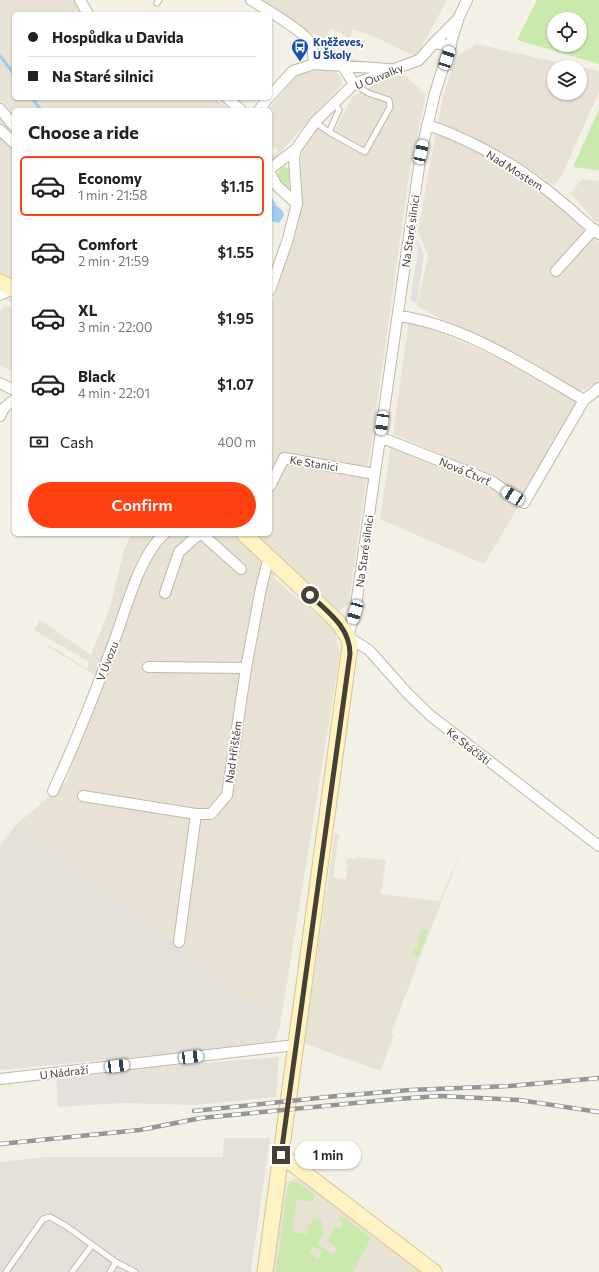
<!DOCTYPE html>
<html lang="en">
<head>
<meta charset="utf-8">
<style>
	body { margin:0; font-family:Commissioner,sans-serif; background:#f2f2f2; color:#222; height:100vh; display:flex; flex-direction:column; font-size:15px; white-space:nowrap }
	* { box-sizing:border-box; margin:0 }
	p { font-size:13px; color:#767676 }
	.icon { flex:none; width:22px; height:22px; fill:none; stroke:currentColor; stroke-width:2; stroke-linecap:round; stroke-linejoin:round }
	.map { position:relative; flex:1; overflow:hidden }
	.panel { position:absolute; left:12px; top:108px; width:260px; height:428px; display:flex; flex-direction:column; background:#fff; border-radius:6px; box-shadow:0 1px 3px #0004 }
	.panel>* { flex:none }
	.top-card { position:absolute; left:12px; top:12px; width:260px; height:88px; border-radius:6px; box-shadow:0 1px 3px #0004; display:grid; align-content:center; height:88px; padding:0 16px; background:#fff }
	.tools { position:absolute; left:547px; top:12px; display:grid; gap:8px }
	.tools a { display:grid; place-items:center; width:40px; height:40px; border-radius:50%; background:#fff; box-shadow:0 1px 3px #0004; font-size:20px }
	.end { position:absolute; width:18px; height:18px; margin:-9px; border:5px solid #464034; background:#fff; box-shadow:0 0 0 2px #fff }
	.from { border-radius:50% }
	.bubble { position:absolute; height:28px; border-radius:14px; background:#fff; box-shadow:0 1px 3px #0004; font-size:13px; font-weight:600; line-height:28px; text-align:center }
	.car { position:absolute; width:12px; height:24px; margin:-12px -6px; border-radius:5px; box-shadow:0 0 3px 1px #0007; background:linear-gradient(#fff 24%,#345 0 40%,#fff 0 76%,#345 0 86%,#fff 0) }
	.top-card b { display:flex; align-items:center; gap:14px; height:38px; font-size:15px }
	.top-card b+b { border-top:1px solid #e0e0e0 }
	.top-card i { width:10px; height:10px; background:#222 }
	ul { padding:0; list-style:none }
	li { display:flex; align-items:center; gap:12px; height:60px; margin:0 8px 6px; padding:0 8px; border:2px solid transparent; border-radius:6px }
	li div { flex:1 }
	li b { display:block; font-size:15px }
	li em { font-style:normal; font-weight:600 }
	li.active { border-color:#ff4010 }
	li>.icon { width:36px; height:36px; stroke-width:1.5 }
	h2 { padding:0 16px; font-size:18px; line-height:48px }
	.pay { display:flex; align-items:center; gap:10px; height:44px; padding:0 16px; font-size:15px }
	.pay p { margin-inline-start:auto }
	.primary-button { display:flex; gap:8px; margin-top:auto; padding:8px 16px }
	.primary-button a { flex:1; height:46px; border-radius:24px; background:#ff4010; color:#fff; font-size:16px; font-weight:600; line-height:46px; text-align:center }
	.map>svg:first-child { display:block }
</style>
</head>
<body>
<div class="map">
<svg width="599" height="1272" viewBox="0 0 599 1272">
	<rect width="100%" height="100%" fill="#f3f0e5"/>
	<!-- residential -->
	<path fill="#e7e2d3" d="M0,0H76L83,14H14V98H213L231,110H14V304L0,297Z
		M259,0H447L416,57L373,36L353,29L350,38L331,28L325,39L293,25Z
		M476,44L579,67H554V93H580V67L599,71V92L561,177L554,185L509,157L438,123L443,96L456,57Z
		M332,69L341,77L342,84L270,164V153L275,155L278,150L270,146L269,108L298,74L317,70Z
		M404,74L426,95L410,169L349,604L338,611L276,555L274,578L335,631L340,654L280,1026L17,824L66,782L101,679L42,643L56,649L87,669L89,662L34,630L40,620L91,655L110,608L124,550L132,534H270V307L295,235L302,198L301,158L305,142L317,126L332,135L353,96L382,81Z
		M436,132L507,167L547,196L599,242V381L580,392L417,306L428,256L418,231Z
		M582,179L599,181V226L571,193Z
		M5,305L14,309V373L0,365V313Z
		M409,320L505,360L578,403L523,497L494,477L393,434Z
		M391,445L490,485L520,504L484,564L380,519Z
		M335,833L339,834L333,877L346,879L347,871H345L348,866L345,862L349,858L356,859L357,857L386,860L381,894L439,901L461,851L404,999L391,1034L394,1035L380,1071L304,1043Z
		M299,1177L423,1272H270L283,1184Z"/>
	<!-- industrial -->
	<path fill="#e5e1da" d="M17,824L280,1026L274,1044L0,1070V845Z
		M279,1057L276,1097L195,1105L121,1103L118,1070Z
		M224,1138H270L251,1272H0V1162L45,1157H223Z"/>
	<!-- green -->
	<path fill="#cae9ac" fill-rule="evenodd" d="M537,0H599V64L517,40ZM554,19H580V45H554Z
		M599,109V170L573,167Z
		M281,167L289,168V189H283L275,180Z
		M421,929L428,930L418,956L413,955L414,947H418Z
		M291,1182H296L315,1195L312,1202L296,1200L292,1232L307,1234L309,1223H313V1219L321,1220L323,1235L317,1243L332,1255L337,1249L328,1241L335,1226L339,1229L343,1224L338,1220L341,1216L371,1238L353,1272H276L288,1185ZM314,1246L322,1252L318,1260L309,1253Z"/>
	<!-- parking -->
	<path fill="#e4e1dd" d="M416,241H418L424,255L417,303L410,301L418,250Z
		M118,1070L121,1103L58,1107L56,1073Z"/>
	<!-- water -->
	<path fill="#9eccf3" d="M274,204L282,210L284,215L279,223L270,221V208Z"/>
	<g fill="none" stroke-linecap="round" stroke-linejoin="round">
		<!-- stream -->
		<path stroke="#9eccf3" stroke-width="3" d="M0,56L14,74
			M32,98L41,110
			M270,198L274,204"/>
		<!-- lane casing -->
		<g stroke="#bfb8a7" stroke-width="7">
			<path id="lane" d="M157,3L159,0
				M315,122L329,132L365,152L390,107L389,100L368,93L354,84
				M329,132L339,110L335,103
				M6,1272L43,1219L50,1217L66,1226L116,1262
				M72,1272L92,1245
				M110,1272L116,1262L135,1272"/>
		</g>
		<!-- street casing -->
		<g stroke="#bfb8a7" stroke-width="12">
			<path id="street" d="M80,0L88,14
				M251,0C264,8 302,30 310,42C314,48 313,56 314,64
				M467,0L459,17L435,93L421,153L355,612L348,637L369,650L408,694L431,716L599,846
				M434,43L458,19
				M342,65L354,84
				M270,96L293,71L314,64L389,69
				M227,98L241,110
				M0,109L14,126
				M259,110L268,98
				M427,125C460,135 507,160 535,181C558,197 577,216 599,234
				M0,130L14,143
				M296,149L294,159L297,204
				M270,169L296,149L315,122L354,84L419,60L434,43L451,46
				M270,173L277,186L297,204L287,242L270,290
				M556,271L594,229
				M0,295L14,288
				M399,316C464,325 527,367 584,400
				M0,383L14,390
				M0,416L4,408L14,400
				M380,437L491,481L524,503L584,400L599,388
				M270,486L284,458L375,474
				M202,534L241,569
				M165,593L179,552L199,534
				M148,667L246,668
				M53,791C75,744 94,696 112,647C125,614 138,557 164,534
				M83,796L196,814
				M179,942L196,814H211L227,795L246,668L261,588L269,557
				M0,1079L295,1045"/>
		</g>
		<!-- secondary casing -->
		<g stroke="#d5c693" stroke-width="17">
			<path id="secondary" d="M0,282L14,289
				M244,534L338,622L348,637L350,646L265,1272
				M281,1155L434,1272"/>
		</g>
		<!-- lane -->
		<use href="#lane" stroke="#fff" stroke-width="5"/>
		<!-- street -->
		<use href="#street" stroke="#fff" stroke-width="10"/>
		<!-- secondary -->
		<use href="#secondary" stroke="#fff3c3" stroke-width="15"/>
		<!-- rail casing -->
		<g stroke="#959595" stroke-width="4.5">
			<path id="rail" d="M194,1111L337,1096L410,1090L510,1086L599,1078
				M0,1144L140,1130L201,1118L397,1099L439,1096L519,1100L599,1112"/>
		</g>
		<!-- rail -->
		<use href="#rail" stroke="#fff" stroke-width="3" stroke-dasharray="9" stroke-linecap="butt"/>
	</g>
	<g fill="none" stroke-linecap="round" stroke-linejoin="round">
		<!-- route -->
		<path stroke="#464034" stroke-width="5" d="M281,1155L350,654C350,627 328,612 310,595"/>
	</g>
	<!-- icons -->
	<defs>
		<g id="bus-pin" transform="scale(0.9)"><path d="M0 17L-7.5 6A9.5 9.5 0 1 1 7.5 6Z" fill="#1a4fb4" stroke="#fff"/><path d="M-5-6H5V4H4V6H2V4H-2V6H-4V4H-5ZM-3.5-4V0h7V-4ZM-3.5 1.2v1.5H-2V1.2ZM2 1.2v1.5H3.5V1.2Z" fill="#fff"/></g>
	</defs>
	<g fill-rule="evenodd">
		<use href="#bus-pin" x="300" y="47"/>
	</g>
	<g text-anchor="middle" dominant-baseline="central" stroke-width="3.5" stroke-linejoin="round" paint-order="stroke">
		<!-- transit labels -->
		<g font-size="11" font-weight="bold" fill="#164399" stroke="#fff" text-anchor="start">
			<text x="313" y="41">Kněževes,<tspan x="313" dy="13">U Školy</tspan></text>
		</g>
		<!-- street labels -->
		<g font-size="11" fill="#464034" stroke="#fff">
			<text transform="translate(379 76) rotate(-22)">U Ouvalky</text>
			<text transform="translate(515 170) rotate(32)">Nad Mostem</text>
			<text transform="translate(410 231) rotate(-82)">Na Staré silnici</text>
			<text transform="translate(314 463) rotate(9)">Ke Stanici</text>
			<text transform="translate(465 471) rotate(23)">Nová Čtvrť</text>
			<text transform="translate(364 551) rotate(-82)">Na Staré silnici</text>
			<text transform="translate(107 661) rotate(-69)">V Úvozu</text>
			<text transform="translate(469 746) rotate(38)">Ke Stáčišti</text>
			<text transform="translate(233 752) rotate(-82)">Nad Hřištěm</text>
			<text transform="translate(64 1072) rotate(-7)">U Nádraží</text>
		</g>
	</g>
</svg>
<div class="tools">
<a><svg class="icon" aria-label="locate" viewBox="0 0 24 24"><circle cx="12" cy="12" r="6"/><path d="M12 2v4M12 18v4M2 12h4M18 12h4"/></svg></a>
<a><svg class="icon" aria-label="layers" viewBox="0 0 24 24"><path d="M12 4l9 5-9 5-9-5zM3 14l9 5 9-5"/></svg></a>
</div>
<i class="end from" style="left:310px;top:595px"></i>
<i class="end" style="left:281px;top:1155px"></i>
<div class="bubble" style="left:295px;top:1141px;width:66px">1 min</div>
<i class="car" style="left:447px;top:58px;rotate:18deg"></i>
<i class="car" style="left:421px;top:152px;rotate:12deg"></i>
<i class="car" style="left:382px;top:423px;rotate:188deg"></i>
<i class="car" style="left:513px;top:496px;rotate:303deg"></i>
<i class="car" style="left:355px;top:612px;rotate:196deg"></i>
<i class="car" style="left:191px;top:1057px;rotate:83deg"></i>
<i class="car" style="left:117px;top:1066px;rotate:83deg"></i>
<div class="top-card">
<b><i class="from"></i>Hospůdka u Davida</b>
<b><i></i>Na Staré silnici</b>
</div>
<section class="panel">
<h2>Choose a ride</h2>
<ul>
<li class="active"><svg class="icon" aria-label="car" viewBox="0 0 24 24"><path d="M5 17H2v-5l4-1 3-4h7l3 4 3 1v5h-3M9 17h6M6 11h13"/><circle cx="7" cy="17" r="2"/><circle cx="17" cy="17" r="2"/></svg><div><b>Economy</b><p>1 min · 21:58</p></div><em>$1.15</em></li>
<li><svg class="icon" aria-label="car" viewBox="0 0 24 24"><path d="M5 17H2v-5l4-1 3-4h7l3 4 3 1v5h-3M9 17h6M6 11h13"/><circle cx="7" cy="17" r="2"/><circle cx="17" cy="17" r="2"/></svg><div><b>Comfort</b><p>2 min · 21:59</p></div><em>$1.55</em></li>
<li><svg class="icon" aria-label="car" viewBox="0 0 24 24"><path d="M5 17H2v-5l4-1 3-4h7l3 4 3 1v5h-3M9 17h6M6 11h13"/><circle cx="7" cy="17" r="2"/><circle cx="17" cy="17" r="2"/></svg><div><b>XL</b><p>3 min · 22:00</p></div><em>$1.95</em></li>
<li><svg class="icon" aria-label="car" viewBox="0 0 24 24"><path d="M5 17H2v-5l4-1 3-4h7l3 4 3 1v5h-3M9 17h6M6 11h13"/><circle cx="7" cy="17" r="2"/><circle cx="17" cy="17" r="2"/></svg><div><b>Black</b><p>4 min · 22:01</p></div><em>$1.07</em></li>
</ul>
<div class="pay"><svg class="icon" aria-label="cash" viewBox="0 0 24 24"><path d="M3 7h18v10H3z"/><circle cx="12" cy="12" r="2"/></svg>Cash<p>400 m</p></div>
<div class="primary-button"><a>Confirm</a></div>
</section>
</div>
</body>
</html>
